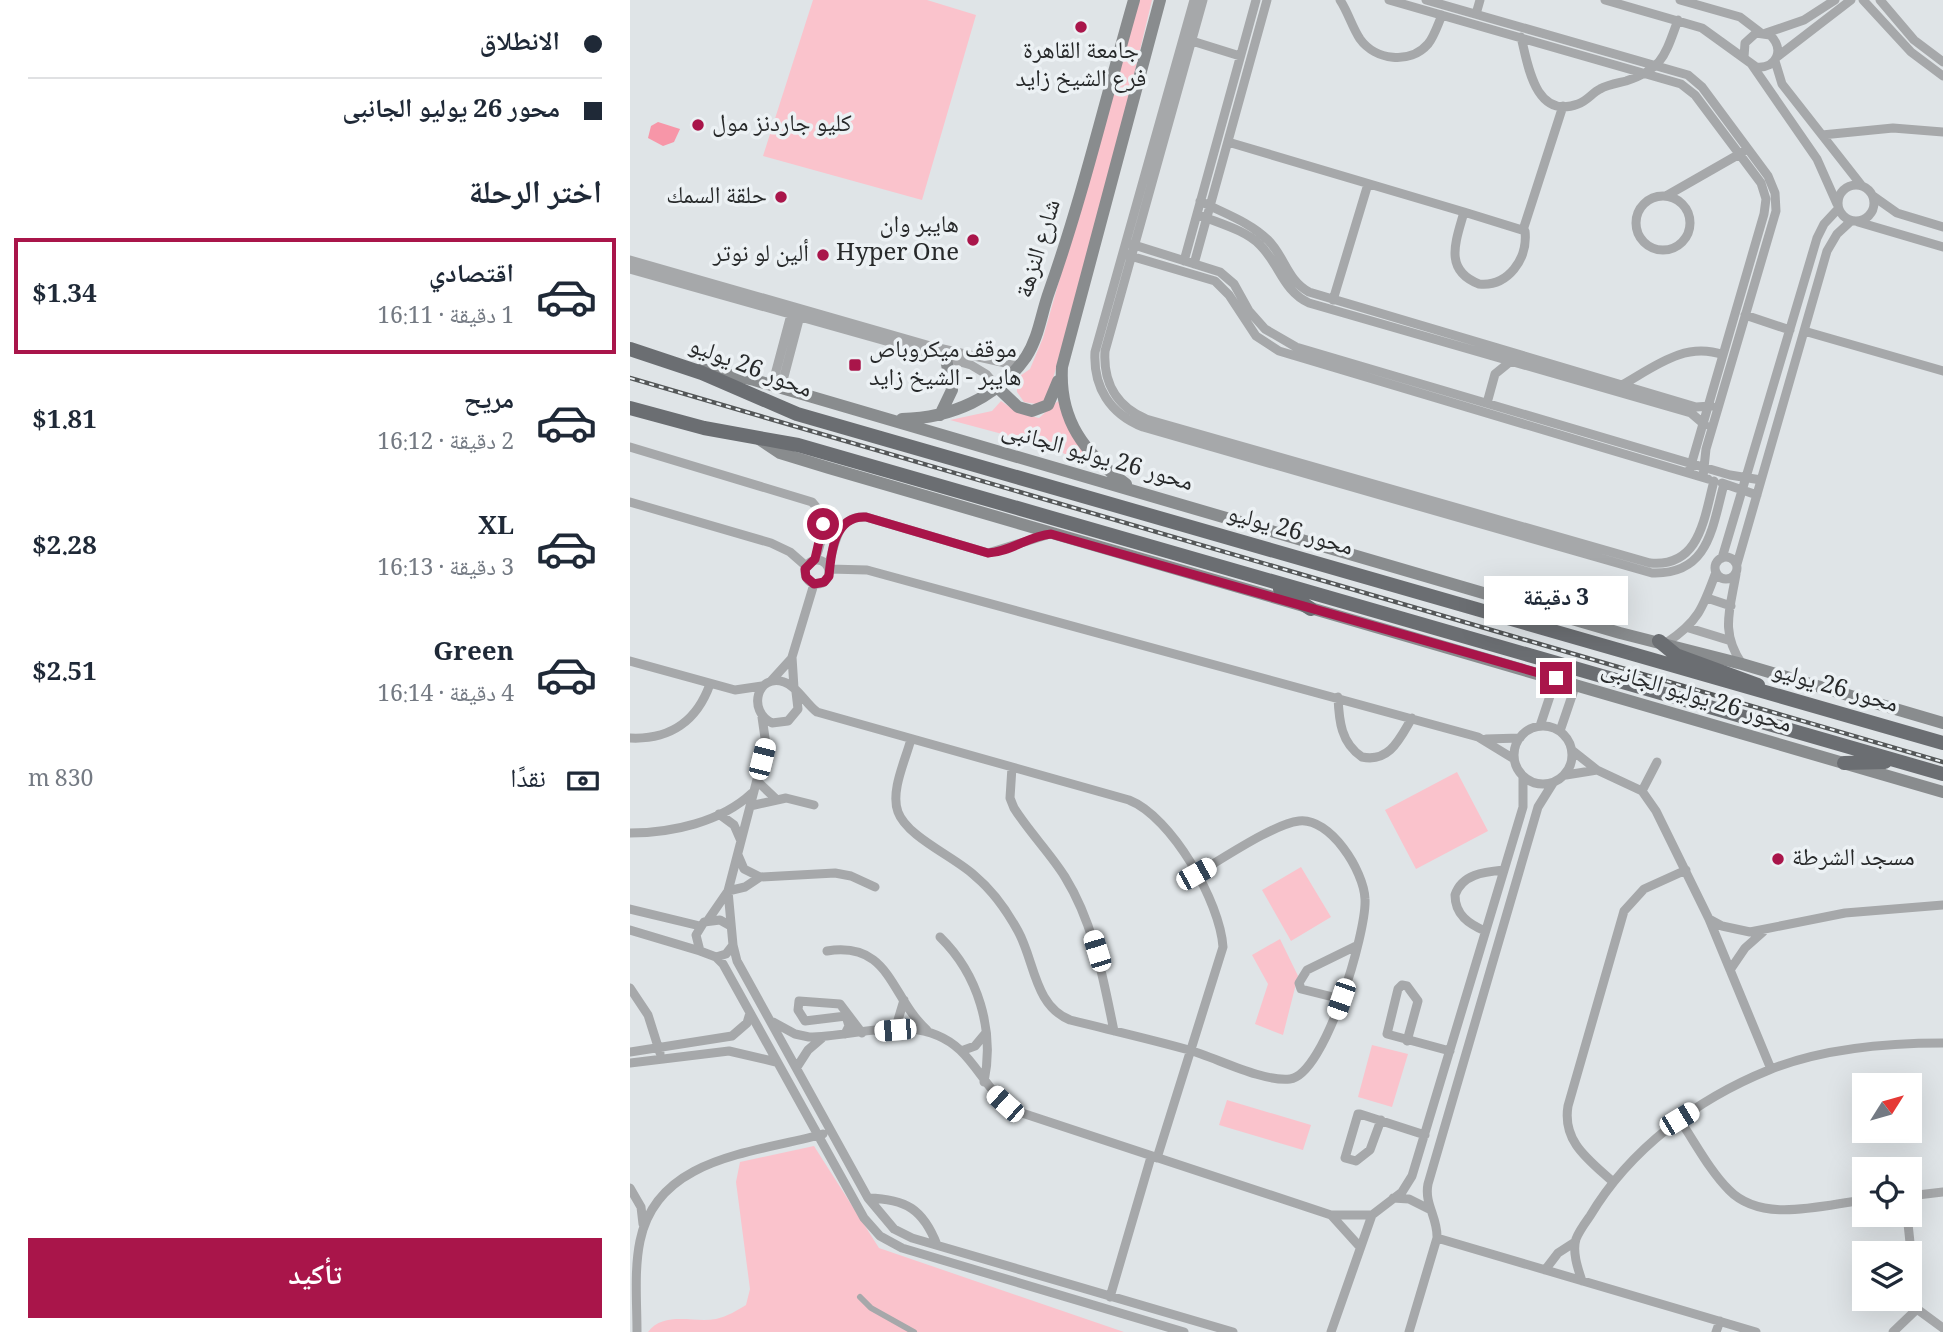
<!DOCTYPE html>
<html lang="ar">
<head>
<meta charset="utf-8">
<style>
	body { margin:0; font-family:Georgia,"Noto Naskh Arabic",serif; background:#f6f6f7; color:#1f2937; direction:rtl; height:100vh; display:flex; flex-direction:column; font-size:26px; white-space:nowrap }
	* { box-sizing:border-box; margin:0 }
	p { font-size:23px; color:#747a83 }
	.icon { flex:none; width:38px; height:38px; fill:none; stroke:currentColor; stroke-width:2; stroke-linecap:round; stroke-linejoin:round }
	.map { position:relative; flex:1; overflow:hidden; direction:ltr }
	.drawer { display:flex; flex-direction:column; background:#fff; width:630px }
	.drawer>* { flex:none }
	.guide { display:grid; align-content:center; height:154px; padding:0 28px; background:#fff }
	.needle { width:46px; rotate:53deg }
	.tools { position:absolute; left:1222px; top:1073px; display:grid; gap:14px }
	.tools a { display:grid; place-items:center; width:70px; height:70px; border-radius:0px; background:#fff; box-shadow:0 7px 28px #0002; font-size:35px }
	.end { position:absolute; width:32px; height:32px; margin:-16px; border:9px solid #a9154a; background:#fff; box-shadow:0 0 0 4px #fff }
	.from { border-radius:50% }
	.bubble { position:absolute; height:49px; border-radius:0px; background:#fff; box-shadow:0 7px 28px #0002; font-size:23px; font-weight:800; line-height:49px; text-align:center; direction:rtl }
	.car { position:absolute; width:21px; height:42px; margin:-21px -10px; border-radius:9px; box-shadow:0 0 5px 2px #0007; background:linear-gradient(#fff 24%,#345 0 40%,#fff 0 76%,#345 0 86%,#fff 0) }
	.guide b { display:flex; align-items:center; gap:24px; height:66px; font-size:26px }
	.guide b+b { border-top:2px solid #e0e1e3 }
	.guide i { width:18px; height:18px; background:#1f2937 }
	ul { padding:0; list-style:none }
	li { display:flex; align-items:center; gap:21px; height:116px; margin:0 14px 10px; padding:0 14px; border:4px solid transparent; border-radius:0px }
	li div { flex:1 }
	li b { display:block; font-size:26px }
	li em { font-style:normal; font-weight:800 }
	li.selected { border-color:#a9154a }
	li>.icon { width:63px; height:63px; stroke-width:1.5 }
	h2 { padding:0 28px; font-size:32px; line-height:84px }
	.pay { display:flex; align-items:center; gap:18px; height:77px; padding:0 28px; font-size:26px }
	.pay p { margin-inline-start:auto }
	.primary-button { display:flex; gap:14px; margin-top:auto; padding:14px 28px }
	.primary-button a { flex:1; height:80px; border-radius:0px; background:#a9154a; color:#fff; font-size:28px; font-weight:800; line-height:80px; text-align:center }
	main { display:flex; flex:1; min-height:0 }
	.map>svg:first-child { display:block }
</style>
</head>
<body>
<main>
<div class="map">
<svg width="1313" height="1332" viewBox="0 0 1313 1332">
	<rect width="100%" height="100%" fill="#dfe4e7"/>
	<!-- green -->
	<path fill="#fac3cc" d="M183,0H297L346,15L292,200L133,156Z
		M508,0H522L479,178L421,386L415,400L406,404L394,402L387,392V378L400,369L413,338Z
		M371,401L388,413L409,418L428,401L463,464L402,442L320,420L362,411Z
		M827,772L858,831L786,869L755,810Z
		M671,867L701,917L661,941L632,890Z
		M650,939L668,976L653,1035L625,1024L638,984L622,955Z
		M742,1045L778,1054L762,1107L728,1097Z
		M597,1100L681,1125L673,1150L589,1125Z
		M184,1146L249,1248L494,1332H18C34,1311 63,1323 86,1319C98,1316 106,1311 116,1305L120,1289L106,1182L110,1162Z"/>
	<!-- water -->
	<path fill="#f796a8" d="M28,122L50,129L44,142L33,146L18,138L21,126Z"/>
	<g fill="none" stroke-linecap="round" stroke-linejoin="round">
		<!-- pedestrian -->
		<path stroke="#a6a8aa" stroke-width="6" d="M230,1297L241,1308L284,1332"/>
		<!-- minor -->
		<path stroke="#a6a8aa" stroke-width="9" d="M564,0L465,352C463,387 480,414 513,427L1022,573C1079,575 1082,528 1094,484
			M573,0L475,351C473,382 486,406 516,419L1020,563C1070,568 1074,518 1084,481
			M710,0C718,12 722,27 730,39C745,60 780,65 798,44C804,37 808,24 812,15
			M759,0L1051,84L1065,95L1131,183L1136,199L1134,214L1059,472
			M796,0L1058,75L1072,87L1138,176L1145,193L1146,211L1076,449L1073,477
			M975,0L1072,28L1126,67C1147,69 1155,49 1140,35L1126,33L1115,43L1114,57
			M1050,0L1110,17L1131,33
			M1233,0L1281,52L1313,76
			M1250,0L1284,40L1313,62
			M846,14L850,0
			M1136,33L1174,20L1205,0
			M891,37C898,65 905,120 948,104C957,101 962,93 970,89C977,85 988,83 996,81C1033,69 1035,55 1048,20
			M562,41L610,56
			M1147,57L1221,0
			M1145,61L1152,84L1232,186
			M1122,65L1187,159L1207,204
			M1192,135L1263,128L1313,132
			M598,142L834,212C826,241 813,270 849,284C878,287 898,259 895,231L834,212
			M1208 203a18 18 0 1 1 36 0a18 18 0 1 1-36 0Z
			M1036,196L1113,152
			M1243,196L1267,213L1313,227
			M1006 223a27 27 0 1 1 54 0a27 27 0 1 1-54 0Z
			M570,201C593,213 620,222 638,240C655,257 657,280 679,292L1066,407L1081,406
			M567,214C587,223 614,229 630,245C650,265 653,291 679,303L1061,413L1075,425
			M1228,222L1313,247
			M893,230L933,106
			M501,244L590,272L604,284L619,311L635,329L666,347L1100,475L1131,480
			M497,255L585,281L599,295L626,336L649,351L1078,479
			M0,260L304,347L389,366
			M554,261L626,0
			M564,264L637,0
			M0,269L341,365L356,374L367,387
			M703,300L738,184
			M1115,315L1160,330
			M1174,331L1313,371
			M992,385C1024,367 1055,341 1093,355
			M142,386L162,311
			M151,388L171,312
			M857,403L865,374L881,361
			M0,447L182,502C198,518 193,540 185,559
			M1092,483L1127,495
			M0,502L141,543L160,552L176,566
			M1085 568a11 11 0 1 1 22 0a11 11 0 1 1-22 0Z
			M1092,558L1187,238L1194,224L1208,209
			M175 572a12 12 0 1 1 24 0a12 12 0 1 1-24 0Z
			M1107,564L1197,251L1207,234L1221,221
			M198,566C206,544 206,515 236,517L358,553L420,534
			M199,569L237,570L848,737L884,759
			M1106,574C1100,610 1090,632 1112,664
			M1077,598L1101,606
			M1059,628L1098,640
			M1036,643C1068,622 1073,608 1086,572
			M0,661L105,690L132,686
			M141,681L161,659
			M164,688L162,657L184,584
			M166,692L168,709L158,721L142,723C117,711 127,673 154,682C167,686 176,704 187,712L499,800C542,817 590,902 593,947L527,1158
			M708,697C709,721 711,743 732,757C760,763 770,738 782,718
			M884 755a29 29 0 1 1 58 0a29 29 0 1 1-58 0Z
			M910,726L926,678
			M930,731L946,684
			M0,738C40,740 67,721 80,684
			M281,739C276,759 260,791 268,812C277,837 325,857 345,876C363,891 377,911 388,931C405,962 404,1005 440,1020C480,1030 520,1039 559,1050C587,1058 632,1082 660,1079C695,1075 737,931 735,899C734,871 700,817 669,821C643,824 591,860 566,874
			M856,739L890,738
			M943,751L967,770L1012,791L1026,811L1079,919L1141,1069
			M382,767L380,798L384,808C399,832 420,853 435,877C464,924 473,978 484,1031
			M936,775L967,770
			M127,781L146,799
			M1012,791L1027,762
			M120,806L156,798L184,805
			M89,814L104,825L111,841
			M0,833C42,833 91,822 122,793
			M108,855L114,869L130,877L205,873L221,876L245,887
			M0,909L70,926
			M1079,919L1092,926L1120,932L1215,913L1313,905
			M78,920L98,891L115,887L130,877
			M99,925L90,920L74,922L66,935L70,951L86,957L96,954L103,945L98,891L136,745L132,717
			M0,930L70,951
			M855,931C839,924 825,915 825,895C832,874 854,872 874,870
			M310,937C348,974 365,1030 354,1082
			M103,945L107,961L238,1198L264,1229L282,1238L603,1332
			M197,951C261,941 260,997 297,1030
			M86,957L93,964L234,1218L250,1236L272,1248L554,1332
			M1100,970L1115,948L1133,932
			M0,988L18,1015L30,1053
			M711,999L671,989L669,983L677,970L726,946
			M143,1022L165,1034L179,1037C228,1037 289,1011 330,1050C352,1071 361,1098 389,1112L701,1215H742
			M265,1030L274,1000
			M215,1034L219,1026L216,1016L175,1021L168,1010L169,1001L210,1004L232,1033
			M777,1041L788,1001L777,986L772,985L768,989L757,1034L820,1051
			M331,1051L345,1046L355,1034
			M0,1052L102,1036L117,1023L120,1013
			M0,1063L99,1051L146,1062
			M167,1067L178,1050L192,1038
			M1049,1119C1065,1142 1079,1170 1099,1190C1132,1224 1192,1205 1234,1200
			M751,1120L740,1150L726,1161L715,1158L728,1114H730L795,1135
			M983,1182C959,1160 932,1142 938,1106L994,911L1014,889L1056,870
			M0,1188L11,1207L13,1224
			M1279,1196L1313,1192
			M238,1198C276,1199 293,1209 307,1245
			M763,1198L779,1199L799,1209
			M1277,1214L1287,1309
			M702,1216L730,1247
			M807,1238L1126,1332
			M915,1270L928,1253L945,1242
			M952,1281C948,1269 942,1252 946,1239C949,1231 955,1223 960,1216C1000,1149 1067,1099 1139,1070C1193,1048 1256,1043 1313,1043
			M480,1297L521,1157
			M1287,1309L1313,1328
			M7,1332C7,1302 4,1270 10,1241C27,1156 126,1153 193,1134
			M701,1332L742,1215L772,1192L782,1176L893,807V776
			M779,1332L807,1238C808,1218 794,1204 798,1184L908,807L923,783
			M1086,1332L1090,1321
			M1263,1332L1287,1309"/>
		<!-- secondary -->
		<path stroke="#898c8e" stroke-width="12" d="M72,369L124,380L990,633L1112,664L1313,723
			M367,387L388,407L402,411L418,405L428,381
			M310,415L322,390L316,359
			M272,419C321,418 367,398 396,357C409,337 411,314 419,292C453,196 476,97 504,0
			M126,437L150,453L199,468L1313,792
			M496,484C454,453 429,420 432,367L530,0"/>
		<!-- trunk -->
		<path stroke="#6b6e72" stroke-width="14" d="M0,349L72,373L167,414L1313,743
			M0,408L74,428L168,445L1313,774
			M650,589L681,609
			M1029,641L1046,655L1128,685
			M1214,763L1255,762"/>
		<!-- rail casing -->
		<g stroke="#545758" stroke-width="4.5">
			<path id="rail" d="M0,378L1313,762"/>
		</g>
		<!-- rail -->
		<use href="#rail" stroke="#ecf1f4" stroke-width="2" stroke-dasharray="5" stroke-linecap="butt"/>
	</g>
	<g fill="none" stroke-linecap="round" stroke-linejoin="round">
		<!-- route -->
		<path stroke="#a9154a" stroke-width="9" d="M193,524L185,559L175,569L176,577L184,584L194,582L199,576C201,553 204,515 236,517L358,553C381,552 398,536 421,534L926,678"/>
	</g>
	<!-- markers -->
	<g fill="#a9154a" stroke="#ecf1f4" stroke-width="2.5">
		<circle cx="451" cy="27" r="7"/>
		<circle cx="68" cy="125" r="7"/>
		<circle cx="151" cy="197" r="7"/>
		<circle cx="343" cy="240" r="7"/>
		<circle cx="193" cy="255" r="7"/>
		<rect x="218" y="358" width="14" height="14" rx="3.5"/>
		<circle cx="1148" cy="859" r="7"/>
	</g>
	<g text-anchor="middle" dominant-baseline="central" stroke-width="7" stroke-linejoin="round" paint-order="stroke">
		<!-- poi labels -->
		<g font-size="24" fill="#27292a" stroke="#ecf1f4" text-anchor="start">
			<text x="451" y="52" text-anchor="middle">جامعة القاهرة<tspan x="451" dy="28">فرع الشيخ زايد</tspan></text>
			<text x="82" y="125">كليو جاردنز مول</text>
			<text x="137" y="197" text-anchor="end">حلقة السمك</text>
			<text x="329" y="226" text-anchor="end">هايبر وان<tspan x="329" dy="28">Hyper One</tspan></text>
			<text x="179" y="255" text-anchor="end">ألين لو نوتر</text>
			<text x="239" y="351">موقف ميكروباص<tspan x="239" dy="28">هايبر - الشيخ زايد</tspan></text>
			<text x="1162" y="859">مسجد الشرطة</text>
		</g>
		<!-- street labels -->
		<g font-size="24" fill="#27292a" stroke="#ecf1f4">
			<text transform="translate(410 249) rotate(-73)">شارع النزهة</text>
			<text transform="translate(120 369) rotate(21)">محور 26 يوليو</text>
			<text transform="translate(467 458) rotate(16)">محور 26 يوليو الجانبى</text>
			<text transform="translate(660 532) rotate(16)">محور 26 يوليو</text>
			<text transform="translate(1205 689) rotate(16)">محور 26 يوليو</text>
			<text transform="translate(1066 698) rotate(17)">محور 26 يوليو الجانبى</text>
		</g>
	</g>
</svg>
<div class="tools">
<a><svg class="needle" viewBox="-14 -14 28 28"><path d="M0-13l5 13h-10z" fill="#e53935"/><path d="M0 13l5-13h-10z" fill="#747a83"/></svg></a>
<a><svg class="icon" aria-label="locate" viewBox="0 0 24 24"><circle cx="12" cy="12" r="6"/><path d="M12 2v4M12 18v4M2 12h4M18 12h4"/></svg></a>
<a><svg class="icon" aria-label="layers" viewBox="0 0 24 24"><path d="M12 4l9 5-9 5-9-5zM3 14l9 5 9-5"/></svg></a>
</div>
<i class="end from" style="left:193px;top:524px"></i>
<i class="end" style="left:926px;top:678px"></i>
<div class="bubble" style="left:854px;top:576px;width:144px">3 دقيقة</div>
<i class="car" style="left:132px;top:759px;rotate:14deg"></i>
<i class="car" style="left:566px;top:874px;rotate:61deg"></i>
<i class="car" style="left:467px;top:951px;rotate:343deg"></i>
<i class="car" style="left:711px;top:999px;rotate:199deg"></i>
<i class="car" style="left:265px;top:1030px;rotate:265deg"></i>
<i class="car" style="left:375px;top:1104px;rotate:312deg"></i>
<i class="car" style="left:1049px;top:1119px;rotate:59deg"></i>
</div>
<section class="drawer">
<div class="guide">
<b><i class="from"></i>الانطلاق</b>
<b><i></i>محور 26 يوليو الجانبى</b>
</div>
<h2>اختر الرحلة</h2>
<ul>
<li class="selected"><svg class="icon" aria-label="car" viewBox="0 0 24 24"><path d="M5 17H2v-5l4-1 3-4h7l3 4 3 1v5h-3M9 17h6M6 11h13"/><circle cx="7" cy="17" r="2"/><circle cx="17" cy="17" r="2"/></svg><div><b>اقتصادي</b><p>1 دقيقة · 16:11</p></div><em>$1.34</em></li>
<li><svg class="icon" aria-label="car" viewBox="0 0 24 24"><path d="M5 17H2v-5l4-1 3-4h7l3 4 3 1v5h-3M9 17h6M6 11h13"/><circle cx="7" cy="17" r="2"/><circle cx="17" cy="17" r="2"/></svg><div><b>مريح</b><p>2 دقيقة · 16:12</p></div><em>$1.81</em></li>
<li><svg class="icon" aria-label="car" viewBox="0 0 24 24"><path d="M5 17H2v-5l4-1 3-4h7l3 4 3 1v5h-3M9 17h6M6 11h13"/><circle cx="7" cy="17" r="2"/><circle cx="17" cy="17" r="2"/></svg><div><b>XL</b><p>3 دقيقة · 16:13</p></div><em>$2.28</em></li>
<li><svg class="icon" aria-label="car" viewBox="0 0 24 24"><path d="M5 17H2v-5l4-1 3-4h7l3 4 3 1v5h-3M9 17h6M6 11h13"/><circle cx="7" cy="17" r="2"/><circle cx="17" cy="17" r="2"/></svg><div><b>Green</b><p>4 دقيقة · 16:14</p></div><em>$2.51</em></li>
</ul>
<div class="pay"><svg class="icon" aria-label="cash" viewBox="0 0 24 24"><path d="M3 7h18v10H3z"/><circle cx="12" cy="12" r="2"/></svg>نقدًا<p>830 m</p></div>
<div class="primary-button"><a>تأكيد</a></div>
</section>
</main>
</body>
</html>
